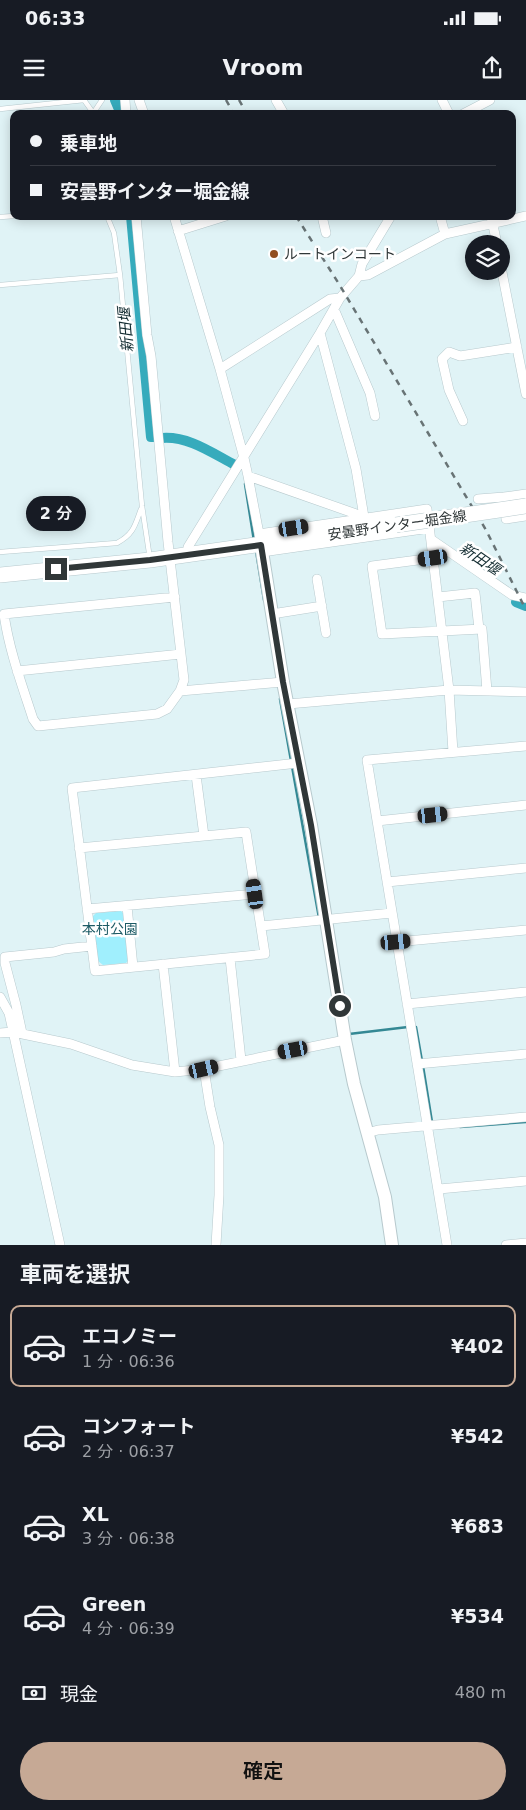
<!DOCTYPE html>
<html lang="ja">
<head>
<meta charset="utf-8">
<style>
	body { margin:0; font-family:"DejaVu Sans","Noto Sans JP",sans-serif; background:#242831; color:#f1f3f6; height:100vh; display:flex; flex-direction:column; font-size:19px; white-space:nowrap }
	* { box-sizing:border-box; margin:0 }
	p { font-size:16px; color:#9ea1a6 }
	.icon { flex:none; width:28px; height:28px; fill:none; stroke:currentColor; stroke-width:2; stroke-linecap:round; stroke-linejoin:round }
	.map { position:relative; height:1145px; overflow:hidden }
	.panel { display:flex; flex-direction:column; background:#171b24; flex:1 }
	.panel>* { flex:none }
	.hud { position:absolute; left:10px; top:10px; width:506px; height:110px; border-radius:10px; box-shadow:0 2px 12px #0003; display:grid; align-content:center; height:110px; padding:0 20px; background:#171b24 }
	.controls { position:absolute; left:465px; top:135px; display:grid; gap:10px }
	.controls a { display:grid; place-items:center; width:45px; height:45px; border-radius:50%; background:#171b24; box-shadow:0 2px 12px #0003; font-size:25px }
	.end { position:absolute; width:22px; height:22px; margin:-11px; border:6px solid #303738; background:#fff; box-shadow:0 0 0 2px #fff }
	.from { border-radius:50% }
	.bubble { position:absolute; height:35px; border-radius:18px; background:#171b24; box-shadow:0 2px 12px #0003; font-size:16px; font-weight:600; line-height:35px; text-align:center }
	.car { position:absolute; width:15px; height:30px; margin:-15px -8px; border-radius:6px; box-shadow:0 0 4px 1px #0007; background:linear-gradient(#222 24%,#8ab4d8 0 40%,#222 0 76%,#8ab4d8 0 86%,#222 0) }
	.hud b { display:flex; align-items:center; gap:18px; height:48px; font-size:19px }
	.hud b+b { border-top:1px solid #363941 }
	.hud i { width:12px; height:12px; background:#f1f3f6 }
	ul { padding:0; list-style:none }
	li { display:flex; align-items:center; gap:15px; height:82px; margin:0 10px 8px; padding:0 10px; border:2px solid transparent; border-radius:10px }
	li div { flex:1 }
	li b { display:block; font-size:19px }
	li em { font-style:normal; font-weight:600 }
	li.active { border-color:#c6a995 }
	li>.icon { width:45px; height:45px; stroke-width:1.5 }
	h2 { padding:0 20px; font-size:22px; line-height:60px }
	.pay { display:flex; align-items:center; gap:12px; height:55px; padding:0 20px; font-size:19px }
	.pay p { margin-inline-start:auto }
	.cta { display:flex; gap:10px; margin-top:auto; padding:10px 20px }
	.cta a { flex:1; height:58px; border-radius:30px; background:#c6a995; color:#111; font-size:20px; font-weight:600; line-height:58px; text-align:center }
	.status { display:flex; justify-content:space-between; align-items:center; height:35px; padding:0 25px; background:#171b24; direction:ltr }
	.status svg { height:14px; fill:currentColor }
	header { display:flex; justify-content:space-between; align-items:center; height:65px; padding:0 20px; background:#171b24; font-size:22px; font-weight:600 }
	.map>svg:first-child { display:block }
</style>
</head>
<body>
<div class="status"><b>06:33</b><svg viewBox="0 0 49 12"><path d="M0 12V9h3v3zM5 12V6h3v6zM10 12V3h3v9zM15 12V0h3v12zM26 1h20v11H26zM47 4h2v5h-2z"/></svg></div>
<header><svg class="icon" aria-label="menu" viewBox="0 0 24 24"><path d="M4 6h16M4 12h16M4 18h16"/></svg>Vroom<svg class="icon" aria-label="share" viewBox="0 0 24 24"><path d="M12 15V3M7 8l5-5 5 5M5 13v7h14v-7"/></svg></header>
<div class="map">
<svg width="526" height="1145" viewBox="0 0 526 1145">
	<rect width="100%" height="100%" fill="#e0f3f6"/>
	<!-- green -->
	<path fill="#a0effd" d="M121,811L125,815L129,859L126,863L103,865L98,861L92,817L96,813Z"/>
	<g fill="none" stroke-linecap="round" stroke-linejoin="round">
		<!-- stream -->
		<path stroke="#348894" stroke-width="2.5" d="M245,384L254,441
			M256,451L264,500
			M280,599L319,818
			M414,927H416L422,961
			M349,934L408,927
			M423,966L432,1022
			M460,1027L526,1022"/>
		<!-- canal -->
		<path stroke="#36abbc" stroke-width="10" d="M115,0L121,14
			M131,116L151,337H155
			M162,338C189,336 212,353 235,365
			M516,502L526,506"/>
		<!-- lane casing -->
		<g stroke="#b7c9cd" stroke-width="5.5">
			<path id="lane" d="M0,9L84,0L94,14
				M94,12L102,0
				M107,116L114,133L120,175L142,406L150,459
				M0,117L14,116
				M0,185L120,175
				M0,452L117,443C134,434 135,425 141,409"/>
		</g>
		<!-- street casing -->
		<g stroke="#b7c9cd" stroke-width="10">
			<path id="street" d="M125,0L126,14
				M139,0L144,14
				M276,0L284,14
				M442,0L449,14
				M463,14L490,0
				M136,116L147,235L151,256L168,442L184,580L180,591L283,582
				M174,116L220,269L244,358L248,376L362,416
				M322,116L326,133
				M440,116L445,134
				M491,116L497,144
				M178,131L226,116
				M501,167L526,294
				M359,176L368,175L445,134L526,116
				M334,209L370,293L375,316
				M320,233L356,369L364,417
				M220,269L330,199L340,198
				M463,321L449,290L442,259L449,252L460,256L517,247
				M248,376L260,439
				M526,394L504,397L506,419L526,416
				M478,399L504,397
				M259,434L427,409L449,590L453,652
				M432,440L512,495L526,498
				M262,452L430,428
				M189,455L188,447L320,233L340,198L359,176L362,164L391,116
				M433,458L372,466L382,534L482,529L487,591
				M317,479L326,533
				M175,497L4,514C9,550 22,585 33,619L38,626L157,614L167,609L180,591
				M438,497L475,493L479,529
				M272,514L322,506
				M17,571L181,554
				M288,604L449,590L526,592
				M196,675L204,736L246,732L265,854L95,871L72,688L298,663
				M377,721L526,705
				M79,748L204,736
				M387,782L526,768
				M127,806L133,867
				M87,809L255,794
				M261,826L392,813
				M396,842L526,830
				M230,858L241,960
				M163,864L175,972
				M0,897L9,913L60,1145
				M407,904L526,892
				M0,933L13,932L71,944L132,965L175,972L204,969L345,940
				M22,933L16,905L5,863V857L54,852L64,849L92,846
				M417,964L526,954
				M204,969L210,1007L219,1045V1095L216,1145
				M367,1033L378,1030L526,1017
				M439,1089L526,1081
				M447,1145L367,660L526,646
				M506,1145L526,1143"/>
		</g>
		<!-- secondary casing -->
		<g stroke="#b7c9cd" stroke-width="14">
			<path id="secondary" d="M261,445L283,582L311,725L345,940L354,984L385,1097L392,1145"/>
		</g>
		<!-- primary casing -->
		<g stroke="#b7c9cd" stroke-width="16">
			<path id="primary" d="M0,475L150,460L396,425"/>
		</g>
		<!-- lane -->
		<use href="#lane" stroke="#fff" stroke-width="4.5"/>
		<!-- street -->
		<use href="#street" stroke="#fff" stroke-width="9"/>
		<!-- secondary -->
		<use href="#secondary" stroke="#fff" stroke-width="12"/>
		<!-- primary -->
		<use href="#primary" stroke="#fff" stroke-width="15"/>
		<!-- rail -->
		<path stroke="#687375" stroke-width="2.5" stroke-dasharray="6 6" stroke-linecap="butt" d="M226,0L234,14
			M239,0L247,14
			M296,116L339,184L486,430L526,510"/>
		<!-- primary-bridge casing -->
		<g stroke="#b7c9cd" stroke-width="16" stroke-linecap="butt">
			<path id="primary-bridge" d="M396,425L526,406"/>
		</g>
		<!-- primary-bridge -->
		<use href="#primary-bridge" stroke="#fff" stroke-width="15"/>
	</g>
	<g fill="none" stroke-linecap="round" stroke-linejoin="round">
		<!-- route -->
		<path stroke="#303738" stroke-width="6" d="M56,469L150,460L261,445L283,582L311,725L340,906"/>
	</g>
	<!-- markers -->
	<circle fill="#924e1f" stroke="#fff" stroke-width="2" cx="274" cy="154" r="5"/>
	<g text-anchor="middle" dominant-baseline="central" stroke-width="5" stroke-linejoin="round" paint-order="stroke">
		<!-- poi labels -->
		<g font-size="14" fill="#303738" stroke="#fff" text-anchor="start">
			<text x="284" y="154">ルートインコート</text>
		</g>
		<!-- street labels -->
		<g font-size="14" fill="#303738" stroke="#fff">
			<text transform="translate(397 425) rotate(-8)">安曇野インター堀金線</text>
		</g>
		<!-- park labels -->
		<g font-size="14" fill="#1d5b65" stroke="#fff">
			<text x="110" y="829">本村公園</text>
		</g>
		<!-- water labels -->
		<g font-size="15" font-style="italic" fill="#142d32" stroke="#fff">
			<text transform="translate(126 230) rotate(-95)">新田堰</text>
			<text transform="translate(480 459) rotate(34)">新田堰</text>
		</g>
	</g>
</svg>
<div class="controls">
<a><svg class="icon" aria-label="layers" viewBox="0 0 24 24"><path d="M12 4l9 5-9 5-9-5zM3 14l9 5 9-5"/></svg></a>
</div>
<i class="end from" style="left:340px;top:906px"></i>
<i class="end" style="left:56px;top:469px"></i>
<div class="bubble" style="left:26px;top:396px;width:60px">2 分</div>
<i class="car" style="left:294px;top:428px;rotate:81deg"></i>
<i class="car" style="left:433px;top:458px;rotate:262deg"></i>
<i class="car" style="left:433px;top:715px;rotate:84deg"></i>
<i class="car" style="left:255px;top:794px;rotate:352deg"></i>
<i class="car" style="left:396px;top:842px;rotate:85deg"></i>
<i class="car" style="left:293px;top:950px;rotate:259deg"></i>
<i class="car" style="left:204px;top:969px;rotate:77deg"></i>
<div class="hud">
<b><i class="from"></i>乗車地</b>
<b><i></i>安曇野インター堀金線</b>
</div>
</div>
<section class="panel">
<h2>車両を選択</h2>
<ul>
<li class="active"><svg class="icon" aria-label="car" viewBox="0 0 24 24"><path d="M5 17H2v-5l4-1 3-4h7l3 4 3 1v5h-3M9 17h6M6 11h13"/><circle cx="7" cy="17" r="2"/><circle cx="17" cy="17" r="2"/></svg><div><b>エコノミー</b><p>1 分 · 06:36</p></div><em>¥402</em></li>
<li><svg class="icon" aria-label="car" viewBox="0 0 24 24"><path d="M5 17H2v-5l4-1 3-4h7l3 4 3 1v5h-3M9 17h6M6 11h13"/><circle cx="7" cy="17" r="2"/><circle cx="17" cy="17" r="2"/></svg><div><b>コンフォート</b><p>2 分 · 06:37</p></div><em>¥542</em></li>
<li><svg class="icon" aria-label="car" viewBox="0 0 24 24"><path d="M5 17H2v-5l4-1 3-4h7l3 4 3 1v5h-3M9 17h6M6 11h13"/><circle cx="7" cy="17" r="2"/><circle cx="17" cy="17" r="2"/></svg><div><b>XL</b><p>3 分 · 06:38</p></div><em>¥683</em></li>
<li><svg class="icon" aria-label="car" viewBox="0 0 24 24"><path d="M5 17H2v-5l4-1 3-4h7l3 4 3 1v5h-3M9 17h6M6 11h13"/><circle cx="7" cy="17" r="2"/><circle cx="17" cy="17" r="2"/></svg><div><b>Green</b><p>4 分 · 06:39</p></div><em>¥534</em></li>
</ul>
<div class="pay"><svg class="icon" aria-label="cash" viewBox="0 0 24 24"><path d="M3 7h18v10H3z"/><circle cx="12" cy="12" r="2"/></svg>現金<p>480 m</p></div>
<div class="cta"><a>確定</a></div>
</section>
</body>
</html>
